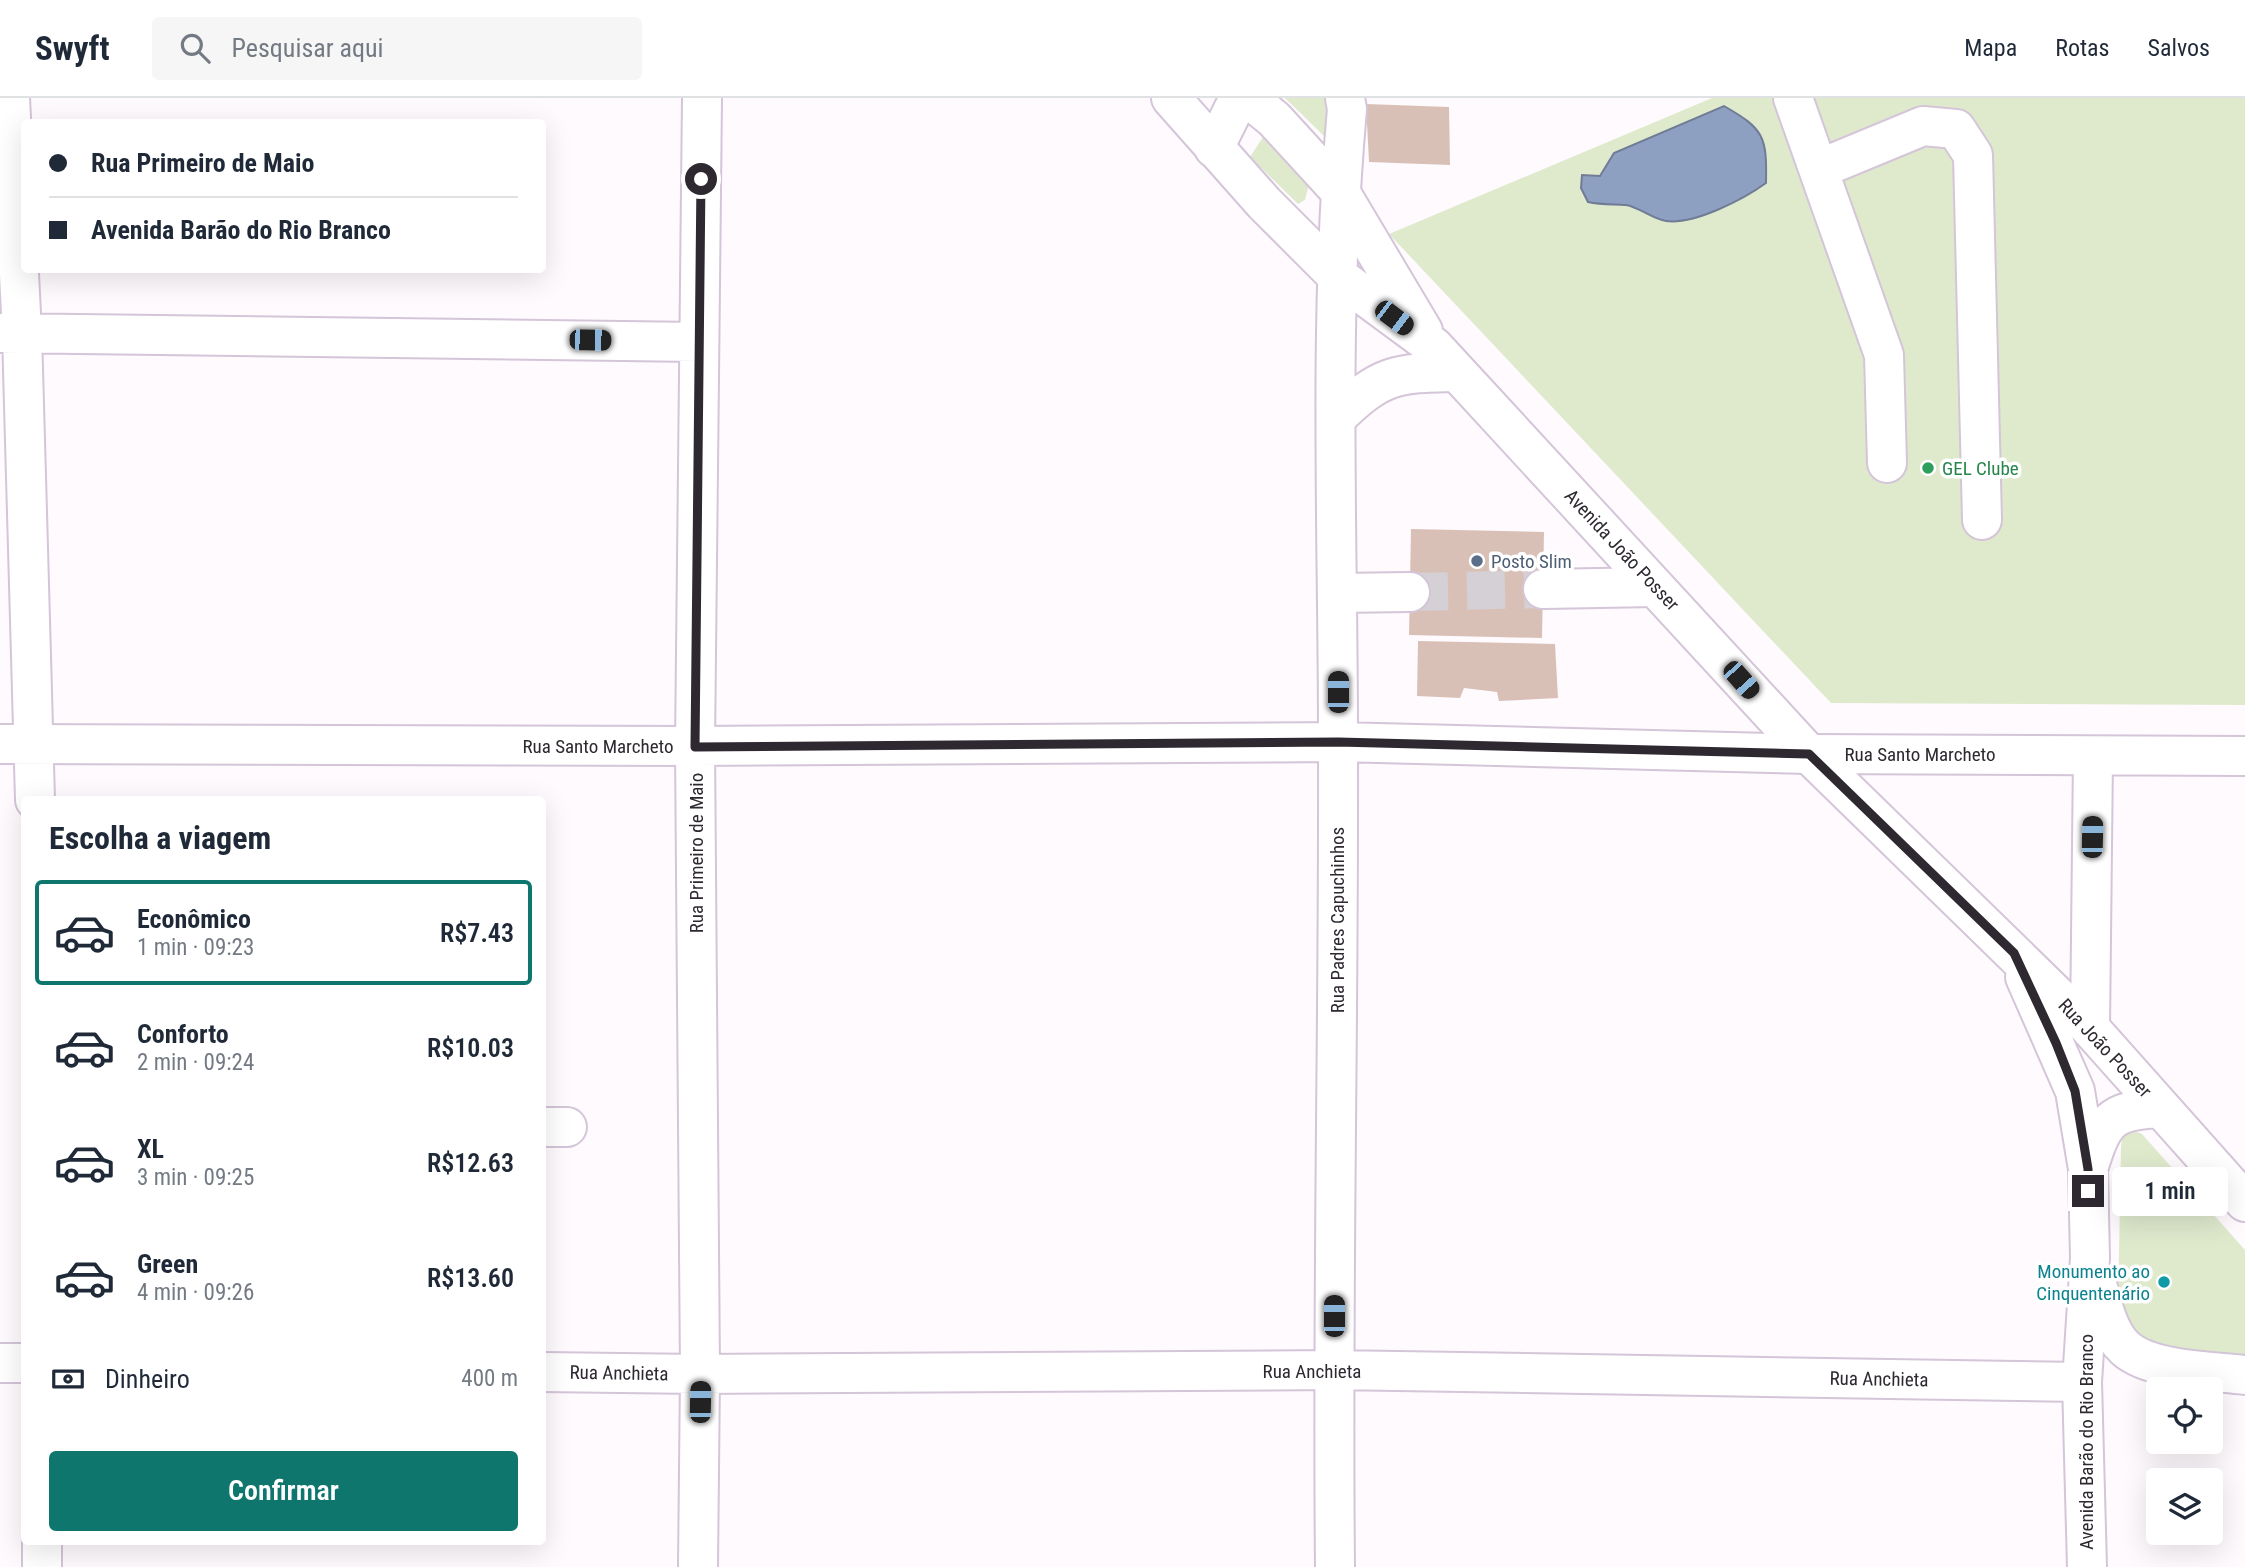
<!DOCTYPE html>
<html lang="pt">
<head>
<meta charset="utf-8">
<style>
	body { margin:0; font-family:"Roboto Condensed",sans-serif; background:#f6f6f7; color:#1f2937; height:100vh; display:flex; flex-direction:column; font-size:26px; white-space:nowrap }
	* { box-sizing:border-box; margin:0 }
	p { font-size:23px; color:#747a83 }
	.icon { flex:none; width:38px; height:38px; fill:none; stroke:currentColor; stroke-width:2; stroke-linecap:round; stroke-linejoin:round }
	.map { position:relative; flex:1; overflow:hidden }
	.side { position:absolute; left:21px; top:698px; width:525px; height:749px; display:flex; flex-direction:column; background:#fff; border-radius:7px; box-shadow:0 7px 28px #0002 }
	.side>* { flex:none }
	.guide { position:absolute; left:21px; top:21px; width:525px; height:154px; border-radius:7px; box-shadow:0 7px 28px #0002; display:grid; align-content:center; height:154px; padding:0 28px; background:#fff }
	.buttons { position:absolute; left:2146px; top:1279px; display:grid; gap:14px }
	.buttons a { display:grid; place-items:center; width:77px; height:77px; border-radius:7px; background:#fff; box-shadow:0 7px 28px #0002; font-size:35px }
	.end { position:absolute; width:32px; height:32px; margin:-16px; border:9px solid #2e2830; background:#fff; box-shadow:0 0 0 4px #fff }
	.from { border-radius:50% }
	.bubble { position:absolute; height:49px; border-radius:7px; background:#fff; box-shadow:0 7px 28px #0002; font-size:23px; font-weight:600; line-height:49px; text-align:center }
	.car { position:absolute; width:21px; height:42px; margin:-21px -10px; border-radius:9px; box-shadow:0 0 5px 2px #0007; background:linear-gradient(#222 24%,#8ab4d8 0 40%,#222 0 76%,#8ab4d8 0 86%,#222 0) }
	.guide b { display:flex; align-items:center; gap:24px; height:66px; font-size:26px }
	.guide b+b { border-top:2px solid #e0e1e3 }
	.guide i { width:18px; height:18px; background:#1f2937 }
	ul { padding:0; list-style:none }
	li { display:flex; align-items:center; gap:21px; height:105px; margin:0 14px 10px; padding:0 14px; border:4px solid transparent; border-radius:7px }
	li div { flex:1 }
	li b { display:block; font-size:26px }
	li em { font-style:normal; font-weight:600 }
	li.on { border-color:#0f766e }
	li>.icon { width:63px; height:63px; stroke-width:1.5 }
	h2 { padding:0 28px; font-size:32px; line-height:84px }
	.pay { display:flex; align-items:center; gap:18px; height:77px; padding:0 28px; font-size:26px }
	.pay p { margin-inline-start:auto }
	.primary-button { display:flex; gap:14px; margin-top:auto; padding:14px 28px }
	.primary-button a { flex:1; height:80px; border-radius:7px; background:#0f766e; color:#fff; font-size:28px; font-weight:600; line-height:80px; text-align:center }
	header { display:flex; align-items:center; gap:42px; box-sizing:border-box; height:98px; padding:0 35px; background:#fff; border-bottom:2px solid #e0e1e3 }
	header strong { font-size:33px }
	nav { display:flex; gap:38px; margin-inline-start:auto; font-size:24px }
	.search { width:490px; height:63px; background:#f6f6f7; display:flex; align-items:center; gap:18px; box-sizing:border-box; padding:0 24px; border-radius:7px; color:#747a83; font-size:26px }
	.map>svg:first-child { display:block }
</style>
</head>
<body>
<header>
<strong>Swyft</strong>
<div class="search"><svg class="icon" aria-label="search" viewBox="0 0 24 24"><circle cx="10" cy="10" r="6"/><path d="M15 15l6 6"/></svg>Pesquisar aqui</div>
<nav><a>Mapa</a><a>Rotas</a><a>Salvos</a></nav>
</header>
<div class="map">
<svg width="2245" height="1469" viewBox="0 0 2245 1469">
	<rect width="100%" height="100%" fill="#fefafe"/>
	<!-- green -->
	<path fill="#dfeacd" d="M1285,0H1328L1325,39Z
		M1712,0H2245V607L1831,605L1389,136Z
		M1263,39L1309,86L1305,102L1298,106L1250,59Z
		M2131,1031L2142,1036L2245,1152V1256L2171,1254L2138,1237L2118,1209L2121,1049L2123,1036Z"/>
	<!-- water -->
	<path fill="#8da0c1" stroke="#707c96" stroke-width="2" d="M1724,8C1764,31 1767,38 1766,85C1744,101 1694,127 1666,123C1652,121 1639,109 1626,107C1613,106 1602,107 1588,104L1581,90L1582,77L1600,78L1614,55Z"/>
	<!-- building -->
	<path fill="#d9c0b7" d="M1366,6L1449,9L1450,67L1369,64Z
		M1411,431L1544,434L1542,540L1409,537Z
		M1418,543L1555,546L1558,600L1499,603L1497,594L1464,590L1460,600L1417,598Z"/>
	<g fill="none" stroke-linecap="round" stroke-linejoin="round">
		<!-- minor-tunnel -->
		<path stroke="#d4d0d5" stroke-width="38" stroke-dasharray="38 19" stroke-linecap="butt" d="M1410,494L1543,491"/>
		<!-- minor casing -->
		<g stroke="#d4c5d8" stroke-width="42">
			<path id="minor" d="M10,0L22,235L35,702
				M1793,0L1884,257L1887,365
				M1214,50L1239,0
				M1819,71L1923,28L1956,31L1973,57L1982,422
				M0,235L698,244
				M1543,491L1655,489
				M1337,495L1410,494
				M0,646L695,648L1338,644L1809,656L2245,658
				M2090,930L2093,658
				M542,1029H567
				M0,1265H24
				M542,1274L700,1276L1333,1272L2082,1284
				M42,1444V1469
				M698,1469L700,1276L695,648L702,0
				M1335,1469C1332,1193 1339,917 1338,641C1338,431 1328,221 1347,11L1345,0"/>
		</g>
		<!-- major casing -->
		<g stroke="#d4c5d8" stroke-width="42">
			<path id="major" d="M1171,0L1264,105L1335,176L1434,249L1809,656L2090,930L2245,1104
				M1248,0L1274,21L1339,92L1423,233
				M1336,320C1381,276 1395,275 1456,274
				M2025,879L2075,993L2088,1071L2090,1160L2082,1284L2087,1469
				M2088,1071C2103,1023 2109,1012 2161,1010
				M2096,1181C2101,1202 2108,1235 2125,1250C2150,1273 2212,1273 2245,1277"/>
		</g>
		<!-- minor -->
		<use href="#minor" stroke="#fff" stroke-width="38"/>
		<!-- major -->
		<use href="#major" stroke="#fff" stroke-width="38"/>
	</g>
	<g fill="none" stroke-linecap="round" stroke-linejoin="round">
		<!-- route -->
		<path stroke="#2e2830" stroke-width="9" d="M701,81L695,649L1338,644L1809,656L2014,855L2056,945L2075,993L2088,1071V1093"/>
	</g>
	<!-- markers -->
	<circle fill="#2e9e5b" stroke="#fff" stroke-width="2.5" cx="1928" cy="370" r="7"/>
	<circle fill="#5c6f8a" stroke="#fff" stroke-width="2.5" cx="1477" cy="463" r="7"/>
	<circle fill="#0f9aa8" stroke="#fff" stroke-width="2.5" cx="2164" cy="1184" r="7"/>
	<g text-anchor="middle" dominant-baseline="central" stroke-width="7" stroke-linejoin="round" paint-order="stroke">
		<!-- leisure labels -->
		<g font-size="19" fill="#27864d" stroke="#fff" text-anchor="start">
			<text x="1942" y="370">GEL Clube</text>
		</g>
		<!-- street labels -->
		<g font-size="19" fill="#2e2830" stroke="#fff">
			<text transform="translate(1622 452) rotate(47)">Avenida João Posser</text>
			<text x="598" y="648">Rua Santo Marcheto</text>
			<text x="1920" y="656">Rua Santo Marcheto</text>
			<text transform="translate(696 755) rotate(-90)">Rua Primeiro de Maio</text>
			<text transform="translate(1337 822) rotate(-90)">Rua Padres Capuchinhos</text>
			<text transform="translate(2105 950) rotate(47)">Rua João Posser</text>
			<text x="1312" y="1273">Rua Anchieta</text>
			<text transform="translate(619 1275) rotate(1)">Rua Anchieta</text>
			<text transform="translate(1879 1281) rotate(1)">Rua Anchieta</text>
			<text transform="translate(2086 1344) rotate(-90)">Avenida Barão do Rio Branco</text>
		</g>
		<!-- service labels -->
		<g font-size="19" fill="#4e5e75" stroke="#fff" text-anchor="start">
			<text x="1491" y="463">Posto Slim</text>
		</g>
		<!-- culture labels -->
		<g font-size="19" fill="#0d838f" stroke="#fff" text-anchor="end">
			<text x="2150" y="1173">Monumento ao<tspan x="2150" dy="22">Cinquentenário</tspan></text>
		</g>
	</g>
</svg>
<div class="buttons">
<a><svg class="icon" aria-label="locate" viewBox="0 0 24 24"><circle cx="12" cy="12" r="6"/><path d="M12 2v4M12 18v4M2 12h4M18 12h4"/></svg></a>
<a><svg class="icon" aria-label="layers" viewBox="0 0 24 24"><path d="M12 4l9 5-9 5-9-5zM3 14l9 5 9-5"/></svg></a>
</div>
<i class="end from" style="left:701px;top:81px"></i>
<i class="end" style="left:2088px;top:1093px"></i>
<div class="bubble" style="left:2112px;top:1069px;width:116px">1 min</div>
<i class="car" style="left:1394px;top:220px;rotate:127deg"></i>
<i class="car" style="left:590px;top:242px;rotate:91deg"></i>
<i class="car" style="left:1741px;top:582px;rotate:138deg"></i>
<i class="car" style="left:1338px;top:594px;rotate:0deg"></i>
<i class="car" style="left:2092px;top:739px;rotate:1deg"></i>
<i class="car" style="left:1334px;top:1218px;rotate:0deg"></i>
<i class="car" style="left:700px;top:1304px;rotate:1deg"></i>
<div class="guide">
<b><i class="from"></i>Rua Primeiro de Maio</b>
<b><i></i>Avenida Barão do Rio Branco</b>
</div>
<section class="side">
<h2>Escolha a viagem</h2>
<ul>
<li class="on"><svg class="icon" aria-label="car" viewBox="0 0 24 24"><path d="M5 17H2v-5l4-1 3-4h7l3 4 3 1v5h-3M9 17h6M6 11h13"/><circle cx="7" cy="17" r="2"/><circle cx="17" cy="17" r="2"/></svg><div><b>Econômico</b><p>1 min · 09:23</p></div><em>R$7.43</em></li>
<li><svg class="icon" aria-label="car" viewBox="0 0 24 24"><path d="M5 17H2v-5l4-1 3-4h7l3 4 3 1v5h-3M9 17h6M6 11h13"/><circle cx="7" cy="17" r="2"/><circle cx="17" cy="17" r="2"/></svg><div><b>Conforto</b><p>2 min · 09:24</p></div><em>R$10.03</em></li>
<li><svg class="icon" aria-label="car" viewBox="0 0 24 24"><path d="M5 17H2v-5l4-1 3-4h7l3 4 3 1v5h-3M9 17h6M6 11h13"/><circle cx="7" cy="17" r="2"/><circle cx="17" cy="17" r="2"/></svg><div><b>XL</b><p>3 min · 09:25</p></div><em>R$12.63</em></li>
<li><svg class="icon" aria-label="car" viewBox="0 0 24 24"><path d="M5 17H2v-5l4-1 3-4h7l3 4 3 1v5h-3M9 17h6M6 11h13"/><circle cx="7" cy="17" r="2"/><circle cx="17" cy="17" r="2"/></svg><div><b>Green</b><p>4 min · 09:26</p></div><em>R$13.60</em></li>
</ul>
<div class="pay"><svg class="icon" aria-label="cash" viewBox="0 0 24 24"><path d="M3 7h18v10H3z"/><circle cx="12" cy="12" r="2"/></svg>Dinheiro<p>400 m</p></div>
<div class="primary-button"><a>Confirmar</a></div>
</section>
</div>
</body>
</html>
